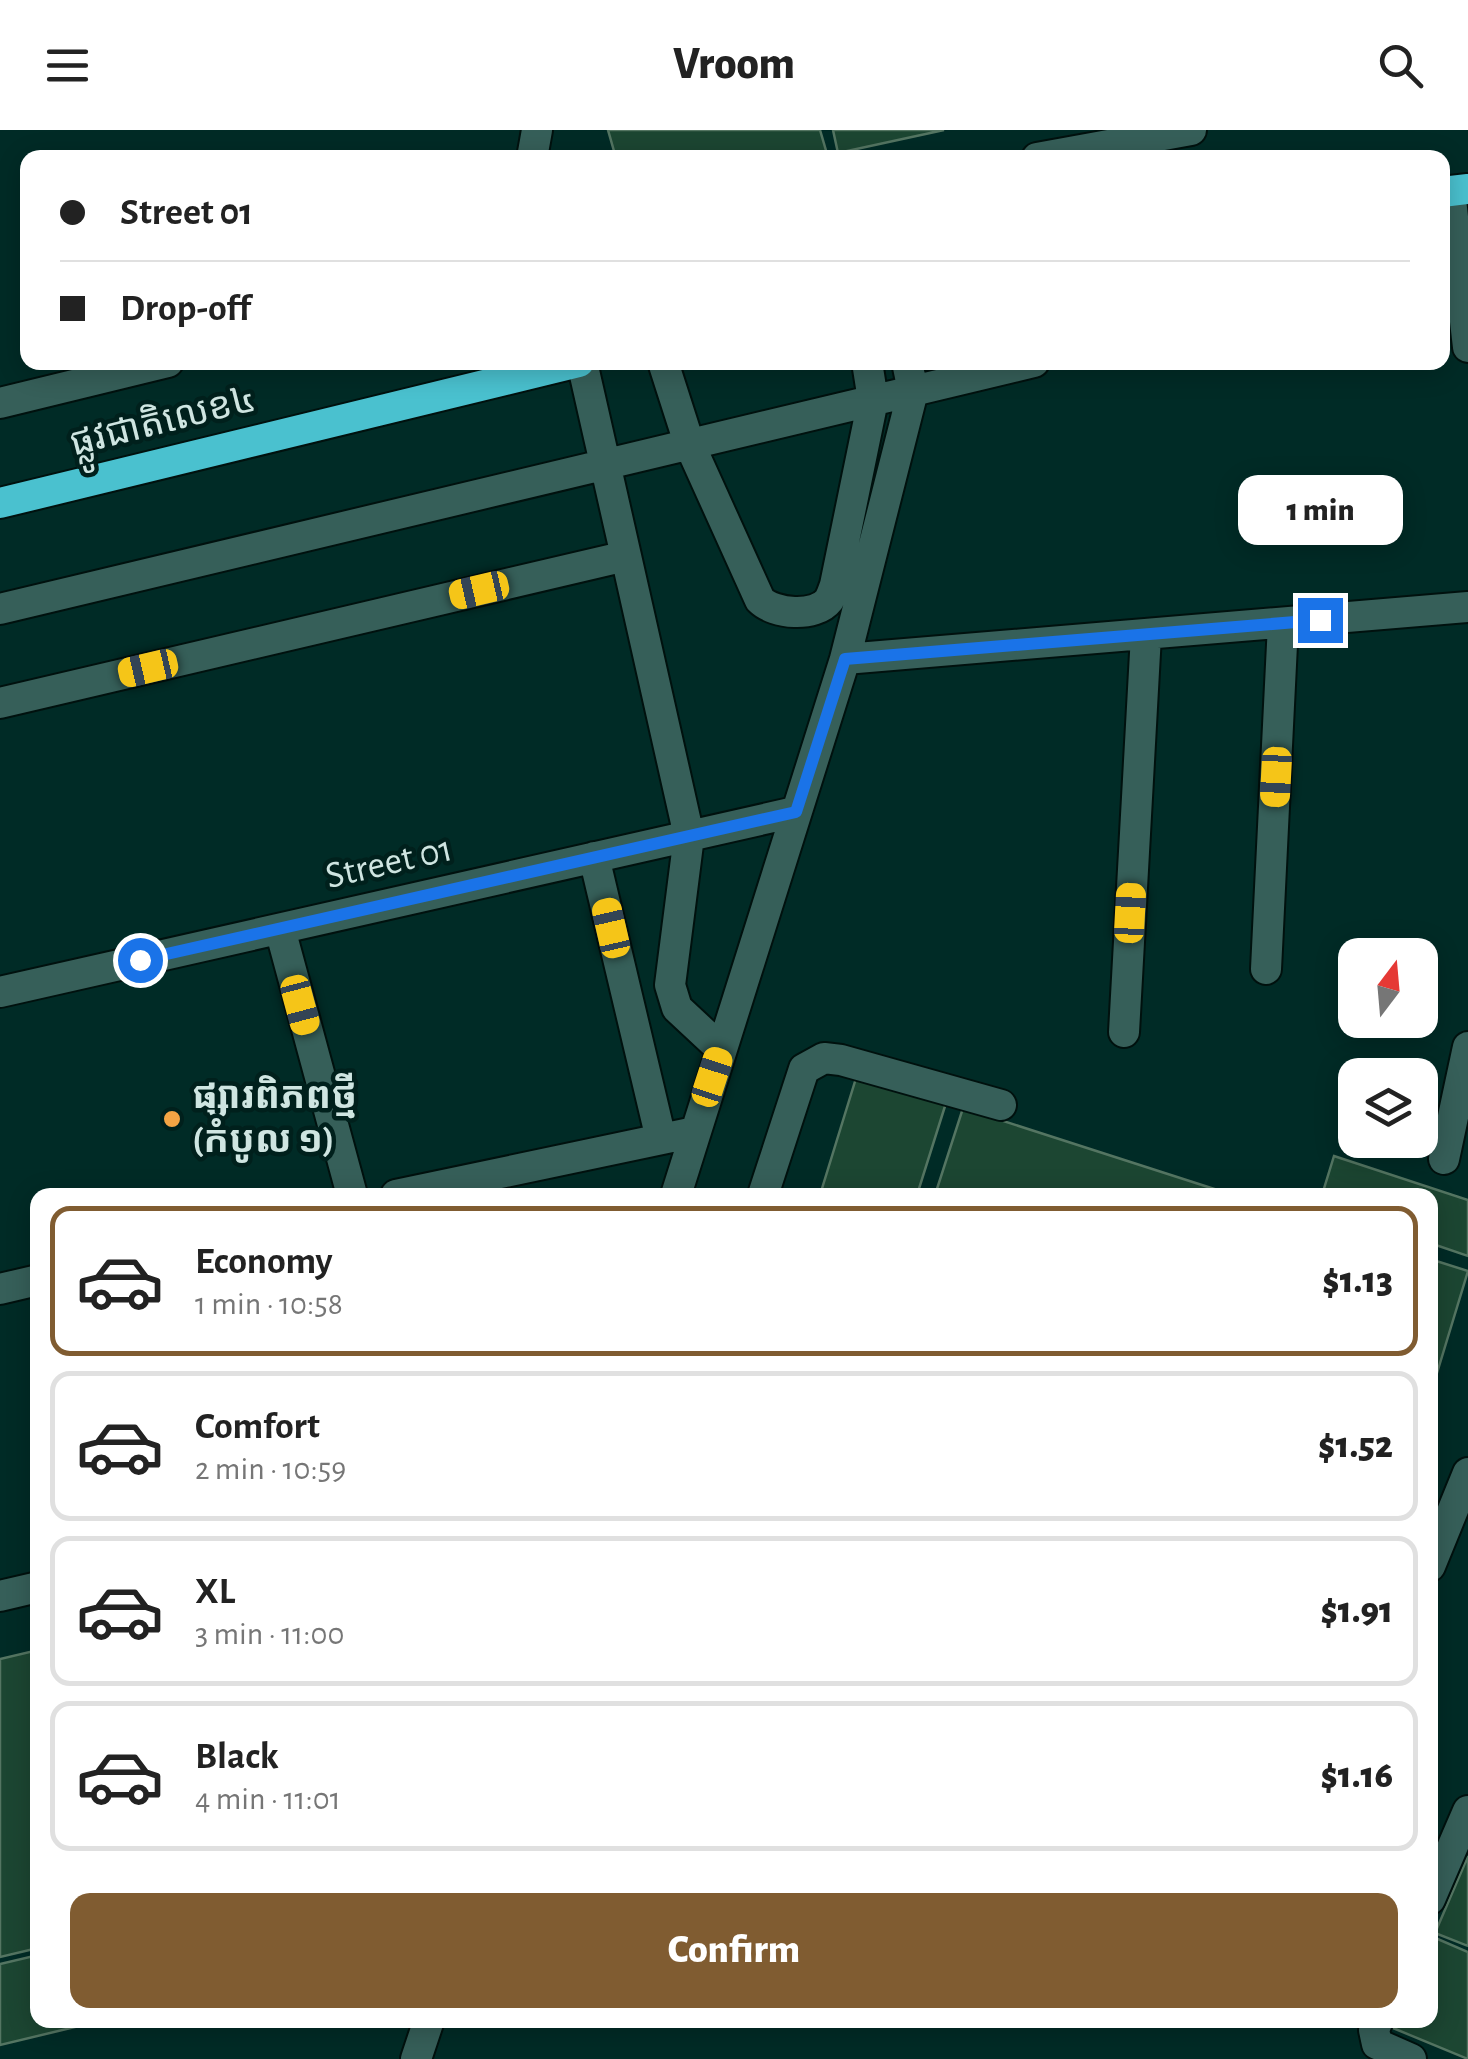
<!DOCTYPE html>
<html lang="en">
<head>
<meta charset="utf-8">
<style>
	body { margin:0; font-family:"Alegreya Sans","Noto Sans Khmer",sans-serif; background:#f6f6f6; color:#222; height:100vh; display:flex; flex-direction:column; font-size:38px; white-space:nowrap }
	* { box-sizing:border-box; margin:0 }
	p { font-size:32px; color:#767676 }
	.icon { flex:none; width:55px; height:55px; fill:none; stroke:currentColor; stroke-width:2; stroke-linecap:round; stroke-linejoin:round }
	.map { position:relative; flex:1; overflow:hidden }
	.panel { position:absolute; left:30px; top:1058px; width:1408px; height:840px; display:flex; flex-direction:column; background:#fff; border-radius:20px; box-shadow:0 5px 25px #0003 }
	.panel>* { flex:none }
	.guide { position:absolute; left:20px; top:20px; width:1430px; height:220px; border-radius:20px; box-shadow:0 5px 25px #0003; display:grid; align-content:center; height:220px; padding:0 40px; background:#fff }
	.needle { width:65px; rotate:16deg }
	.tools { position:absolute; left:1338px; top:808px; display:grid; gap:20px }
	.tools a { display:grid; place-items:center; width:100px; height:100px; border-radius:20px; background:#fff; box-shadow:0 5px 25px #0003; font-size:50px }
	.end { position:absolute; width:45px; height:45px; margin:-22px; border:12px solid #1a73e8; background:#fff; box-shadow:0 0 0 5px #fff }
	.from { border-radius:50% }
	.bubble { position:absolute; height:70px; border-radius:20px; background:#fff; box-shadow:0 5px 25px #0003; font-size:32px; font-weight:800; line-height:70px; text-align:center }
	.car { position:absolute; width:30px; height:60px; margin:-30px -15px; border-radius:12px; box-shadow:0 0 8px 2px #0007; background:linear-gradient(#f5c518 24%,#345 0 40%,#f5c518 0 76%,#345 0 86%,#f5c518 0) }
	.guide b { display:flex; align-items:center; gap:35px; height:95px; font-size:38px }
	.guide b+b { border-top:2px solid #e0e0e0 }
	.guide i { width:25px; height:25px; background:#222 }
	ul { padding:18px 0 0; list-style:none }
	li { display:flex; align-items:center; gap:30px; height:150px; margin:0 20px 15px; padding:0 20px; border:5px solid #e0e0e0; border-radius:20px }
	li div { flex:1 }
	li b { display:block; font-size:38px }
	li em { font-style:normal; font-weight:800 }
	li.selected { border-color:#805c31 }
	li>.icon { width:90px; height:90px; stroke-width:1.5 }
	.primary-button { display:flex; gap:20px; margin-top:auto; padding:20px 40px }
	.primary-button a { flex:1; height:115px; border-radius:20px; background:#805c31; color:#fff; font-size:40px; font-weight:800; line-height:115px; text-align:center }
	header { display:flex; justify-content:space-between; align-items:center; height:130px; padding:0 40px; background:#fff; font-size:45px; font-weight:800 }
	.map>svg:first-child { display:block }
</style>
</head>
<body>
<header><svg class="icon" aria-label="menu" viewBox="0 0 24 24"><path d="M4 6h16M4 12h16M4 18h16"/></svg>Vroom<svg class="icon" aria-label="search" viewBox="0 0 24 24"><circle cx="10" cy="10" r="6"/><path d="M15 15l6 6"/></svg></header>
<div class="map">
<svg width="1468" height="1929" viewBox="0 0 1468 1929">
	<rect width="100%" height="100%" fill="#002b26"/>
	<!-- building -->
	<path fill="#1c4632" stroke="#547562" stroke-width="2.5" d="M608,0H820L827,24L814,28H616Z
		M833,0H944L838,23Z
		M857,945L946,973L917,1065H820Z
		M963,978L1233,1065H935Z
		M1334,1026L1468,1070V1126L1430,1113V1065H1322Z
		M1430,1129L1468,1141L1430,1266Z
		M38,1520V1818L0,1827V1529Z
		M1468,1726V1816L1435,1803Z
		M1433,1807L1468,1822V1929L1388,1896L1390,1890H1430V1815Z
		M38,1825V1890H104L0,1915V1834Z"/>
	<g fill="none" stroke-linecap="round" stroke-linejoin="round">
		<!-- minor casing -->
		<g stroke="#00110e" stroke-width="34">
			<path id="minor" d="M532,28L537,0
				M1037,28L1191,0
				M1450,61L1468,217
				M582,232L626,426
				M663,232L689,313L760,470C774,484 815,488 829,470C830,468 834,458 835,455L873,270L867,232
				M0,273L168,232
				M0,479L1034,232
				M845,529L1468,477
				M0,573L626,426L689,706L670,855L677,878L721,919
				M594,727L661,1009
				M280,799L352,1065
				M1266,839L1283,494
				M0,862L795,682
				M1124,902L1146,505
				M1444,1029L1468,917
				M396,1065L695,1002
				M676,1065L845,529L913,261L907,232
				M763,1065L804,939L824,928L841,930L1001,975
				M0,1159L38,1150
				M1430,1436L1468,1343
				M0,1466L38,1457
				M1430,1769L1468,1681
				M1378,1890L1374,1900L1377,1914L1411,1929
				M416,1929L429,1890"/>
		</g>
		<!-- highway casing -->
		<g stroke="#00110e" stroke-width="34">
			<path id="highway" d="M1442,62L1468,59
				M0,373L579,232"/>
		</g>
		<!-- minor -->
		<use href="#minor" stroke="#365f59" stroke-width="30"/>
		<!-- highway -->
		<use href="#highway" stroke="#4ac1cf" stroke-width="30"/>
	</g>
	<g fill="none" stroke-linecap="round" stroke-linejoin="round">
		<!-- route -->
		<path stroke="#1a73e8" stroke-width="12" d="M140,830L796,682L845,529L1320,490"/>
	</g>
	<!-- markers -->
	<circle fill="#f4a444" stroke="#00201c" stroke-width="4" cx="172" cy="989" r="10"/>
	<g text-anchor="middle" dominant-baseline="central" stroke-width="9" stroke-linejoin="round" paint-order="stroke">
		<!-- street labels -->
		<g font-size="38" fill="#cfe5e1" stroke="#00201c">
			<text transform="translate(163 292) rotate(-14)">ផ្លូវជាតិលេខ៤</text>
			<text transform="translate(389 733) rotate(-13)">Street 01</text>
		</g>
		<!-- poi labels -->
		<g font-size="38" font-weight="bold" fill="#cfe5e1" stroke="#00201c" text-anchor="start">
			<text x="192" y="967">ផ្សារពិភពថ្មី<tspan x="192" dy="44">(កំបូល ១)</tspan></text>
		</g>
	</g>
</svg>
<div class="tools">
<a><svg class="needle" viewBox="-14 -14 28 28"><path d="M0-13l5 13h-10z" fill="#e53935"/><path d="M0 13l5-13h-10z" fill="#767676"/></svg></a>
<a><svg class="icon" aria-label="layers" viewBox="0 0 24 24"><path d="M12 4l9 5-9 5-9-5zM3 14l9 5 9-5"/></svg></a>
</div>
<i class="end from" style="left:140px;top:830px"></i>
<i class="end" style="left:1320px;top:490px"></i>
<div class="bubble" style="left:1238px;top:345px;width:165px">1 min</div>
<i class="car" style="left:479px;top:460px;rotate:257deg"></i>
<i class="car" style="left:148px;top:538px;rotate:257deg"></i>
<i class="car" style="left:1276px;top:647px;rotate:183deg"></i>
<i class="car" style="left:1130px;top:783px;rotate:3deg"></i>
<i class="car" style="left:611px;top:798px;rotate:347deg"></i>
<i class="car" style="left:300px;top:875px;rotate:165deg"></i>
<i class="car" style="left:712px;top:947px;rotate:18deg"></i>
<div class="guide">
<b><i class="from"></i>Street 01</b>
<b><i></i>Drop-off</b>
</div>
<section class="panel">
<ul>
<li class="selected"><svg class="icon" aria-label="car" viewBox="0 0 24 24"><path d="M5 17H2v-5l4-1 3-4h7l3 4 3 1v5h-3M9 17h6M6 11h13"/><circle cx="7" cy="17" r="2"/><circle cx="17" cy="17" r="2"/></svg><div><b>Economy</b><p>1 min · 10:58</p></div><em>$1.13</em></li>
<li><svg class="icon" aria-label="car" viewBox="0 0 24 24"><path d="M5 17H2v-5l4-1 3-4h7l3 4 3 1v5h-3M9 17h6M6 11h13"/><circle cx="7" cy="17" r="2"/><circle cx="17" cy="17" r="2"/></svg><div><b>Comfort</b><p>2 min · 10:59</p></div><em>$1.52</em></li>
<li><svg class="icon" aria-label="car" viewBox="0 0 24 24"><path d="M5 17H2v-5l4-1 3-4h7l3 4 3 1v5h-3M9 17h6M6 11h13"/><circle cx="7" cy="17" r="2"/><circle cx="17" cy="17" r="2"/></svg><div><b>XL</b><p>3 min · 11:00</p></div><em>$1.91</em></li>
<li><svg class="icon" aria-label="car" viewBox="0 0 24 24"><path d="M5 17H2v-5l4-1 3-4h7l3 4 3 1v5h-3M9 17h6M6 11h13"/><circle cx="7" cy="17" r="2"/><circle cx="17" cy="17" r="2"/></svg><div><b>Black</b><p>4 min · 11:01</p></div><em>$1.16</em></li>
</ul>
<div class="primary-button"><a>Confirm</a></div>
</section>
</div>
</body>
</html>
